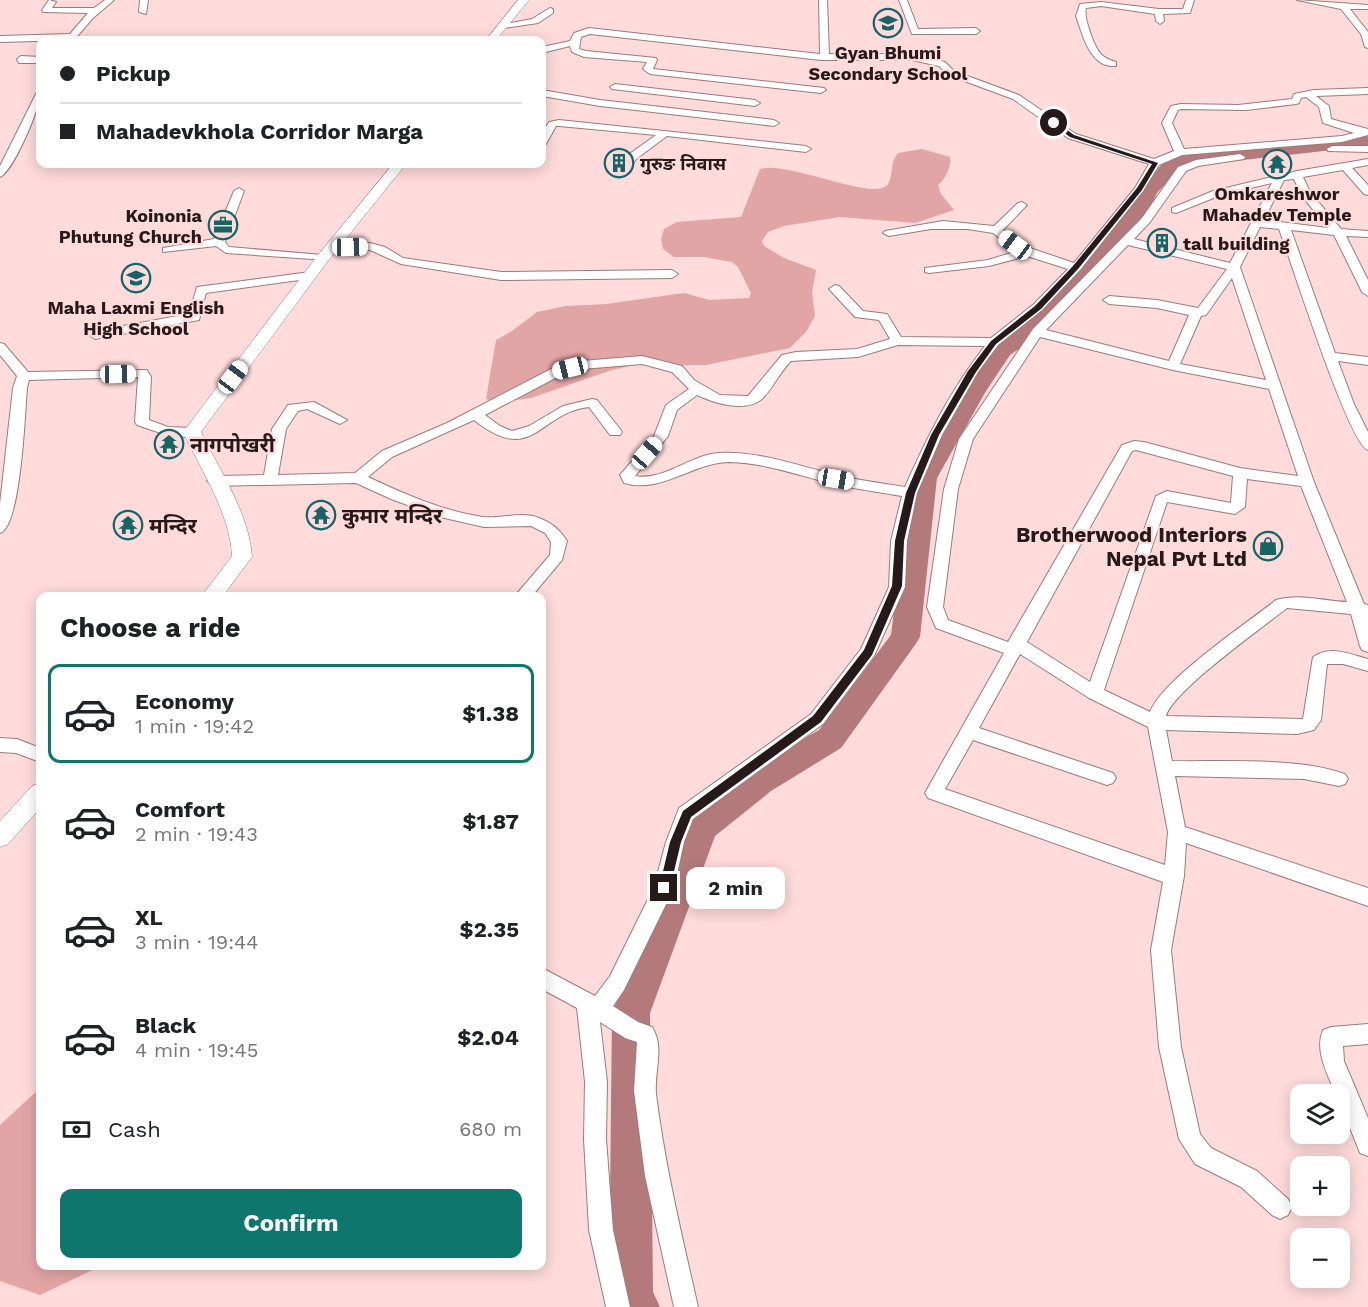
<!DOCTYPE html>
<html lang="en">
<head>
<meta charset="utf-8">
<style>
	body { margin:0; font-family:"Work Sans","Noto Sans Devanagari",sans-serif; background:#f6f6f6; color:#202124; height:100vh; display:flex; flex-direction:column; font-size:22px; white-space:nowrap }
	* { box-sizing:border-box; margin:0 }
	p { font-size:20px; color:#757577 }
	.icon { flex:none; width:33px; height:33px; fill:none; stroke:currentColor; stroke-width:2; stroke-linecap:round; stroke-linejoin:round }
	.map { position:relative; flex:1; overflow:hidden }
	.sheet { position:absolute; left:36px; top:592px; width:510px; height:678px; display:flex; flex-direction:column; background:#fff; border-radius:12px; box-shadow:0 3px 15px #0003 }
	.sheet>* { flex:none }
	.hud { position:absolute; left:36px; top:36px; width:510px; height:132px; border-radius:12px; box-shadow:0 3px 15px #0003; display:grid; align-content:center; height:132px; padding:0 24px; background:#fff }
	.fabs { position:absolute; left:1290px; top:1084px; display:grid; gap:12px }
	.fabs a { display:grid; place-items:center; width:60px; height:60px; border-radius:12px; background:#fff; box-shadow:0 3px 15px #0003; font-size:30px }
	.end { position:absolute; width:27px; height:27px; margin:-14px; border:8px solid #251919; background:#fff; box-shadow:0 0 0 3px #fff }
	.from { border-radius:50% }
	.bubble { position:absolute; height:42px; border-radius:12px; background:#fff; box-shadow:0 3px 15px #0003; font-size:20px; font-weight:700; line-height:42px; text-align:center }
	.car { position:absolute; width:18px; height:36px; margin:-18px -9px; border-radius:8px; box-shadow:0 0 4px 2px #0007; background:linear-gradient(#fff 24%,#345 0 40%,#fff 0 76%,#345 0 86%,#fff 0) }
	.hud b { display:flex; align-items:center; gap:21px; height:57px; font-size:22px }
	.hud b+b { border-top:2px solid #e0e0e0 }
	.hud i { width:15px; height:15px; background:#202124 }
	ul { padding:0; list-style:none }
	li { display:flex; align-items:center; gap:18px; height:99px; margin:0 12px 9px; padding:0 12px; border:3px solid transparent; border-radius:12px }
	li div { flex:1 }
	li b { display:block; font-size:22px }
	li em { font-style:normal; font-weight:700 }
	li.on { border-color:#0f766e }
	li>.icon { width:54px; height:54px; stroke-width:1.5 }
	h2 { padding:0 24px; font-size:27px; line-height:72px }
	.pay { display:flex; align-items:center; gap:15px; height:66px; padding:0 24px; font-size:22px }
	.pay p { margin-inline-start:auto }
	.primary-button { display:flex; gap:12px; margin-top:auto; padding:12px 24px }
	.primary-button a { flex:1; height:69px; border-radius:12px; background:#0f766e; color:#fff; font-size:24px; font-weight:700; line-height:69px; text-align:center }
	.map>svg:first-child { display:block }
</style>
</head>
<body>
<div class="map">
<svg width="1368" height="1307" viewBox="0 0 1368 1307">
	<rect width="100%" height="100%" fill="#ffdbdb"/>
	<!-- forest -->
	<path fill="#e2a5a6" d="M922,149L950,157C952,166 945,180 938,185L941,194L954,210L915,223L840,217L784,226L768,232L762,241L764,246L784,258L816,270L812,293L815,316L806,332L790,348L706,365H635L612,370L531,398L496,403L486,399L496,340L512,331L537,312L566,306L606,304L684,293L709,300L749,298L751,293L738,267L732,262L704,257H674L663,249L661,239L664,229L677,222L741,217L760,169C786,160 877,203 888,184C894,174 889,164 898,153Z
		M40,1088V1266H101L40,1295L0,1281V1125Z"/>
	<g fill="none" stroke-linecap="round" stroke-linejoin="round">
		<!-- river -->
		<path fill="#b47a7b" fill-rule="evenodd" d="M1368,136V146L1181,167L1157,193L1149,210L1121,245L1026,344L1010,355L986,391L937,478L920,637L915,645L841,748L771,791L715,836L650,1013L653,1292L660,1307H614L609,1294L612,1013L684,827L689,817L747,771L819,730L891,635L911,478L962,391L989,350L1010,334L1107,237L1130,208L1141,187L1168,158L1243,147Z"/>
		<!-- minor casing -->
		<g stroke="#9a7b7b" stroke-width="2">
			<path id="minor" d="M49,0L56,2L52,8H94L105,0H114L93,18L74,40L0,42V36L70,34L88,13L43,12L42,10Z
				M140,0H148L146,14L139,12Z
				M819,0H827L829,54H912L945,62L954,71L1019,95L1076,134L1154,159L1174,151L1162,123L1171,106L1181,104L1238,105L1292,99L1294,94L1314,90L1368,88V94L1316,96L1329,106L1331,119L1368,129V135L1342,142L1182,155L1159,165L1143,191L1080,270L1042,310L998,345L978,372L942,435L917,493L907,541L905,587L874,656L823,724L693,819L684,842L674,888L624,990L613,1006L638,1022L652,1027C665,1047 654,1071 656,1094C665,1166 682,1236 698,1307H674L645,1176L634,1091L637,1042L625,1038L600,1022L607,1082L606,1139L613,1230L630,1307H606L589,1230L584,1139L585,1082L577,1008L542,989V968L595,996L610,976L654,887L666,842L679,808L811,714L861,649L889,587L891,541L902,496C879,492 856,489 834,484C800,476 766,463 730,462C693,462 662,494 624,483L620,475L654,436L666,405L689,389L672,372L642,364L582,369L563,374L485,415L500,426L512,431L529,426L563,406L592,399L597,400L620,429L622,432L620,435H610L589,407C538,413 533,467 474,420L392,457L368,477C404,494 443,511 483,517C500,519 522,511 539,518C552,523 559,529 567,541L562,560L531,597H514L550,555L551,542L545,533L531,526L484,527L440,517L391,499L356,483L214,486L207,481L214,476L264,475L272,429L288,405L314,402L347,420L340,424L307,409L298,411L286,429L278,475L355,473L382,451L447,423L553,368L582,361L642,356L682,366L694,380L720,395L748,396L782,355L796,352L857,349L890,339L879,320L855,317L829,289L835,285L839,286L863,311L887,314L901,337L991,338L1034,304L1068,269L1027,256L989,266L929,273L925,272V268L988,260L1017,251L993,233L968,229H931L889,236L883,233L885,231L943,221L994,226L1018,203L1022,202L1027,205L1003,230L1027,247L1074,263L1135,188L1149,164L1068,138L1013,99L948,75L939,66L912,60H821L590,34L581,37L579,49L586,51L656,58L657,60L653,69L824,88L826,90L821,93L650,74L643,69L647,62L584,57L572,52L570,46L542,53V47L570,41L574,33L589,28L820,54ZM1306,97L1319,107L1323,123L1354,133L1342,136L1184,149L1172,123L1178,110L1181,109L1246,110L1296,104L1299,103L1301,98ZM898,345L985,346C951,389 927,437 905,487C881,483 856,480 832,474C795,465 758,451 719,453C690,455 664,481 635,476L668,436L677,410L697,395C714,403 745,413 762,399C773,388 780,372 791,361L858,357Z
				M899,0H907L918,29L976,28L980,31L976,34H912Z
				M1186,0H1194L1190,13L1163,14L1164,21L1160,24L1156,21L1155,14L1101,6L1086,8C1083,16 1094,46 1100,53C1104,58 1110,60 1116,62V66C1090,68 1083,36 1076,16L1080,4L1101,2L1159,9H1183Z
				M1297,0L1368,5V9H1350L1368,32V48L1365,47L1361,34L1341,9Z
				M550,8L553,9V13L538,23L504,28L500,25L532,19Z
				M21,56L40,57V63H19L17,59Z
				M615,84L755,100L760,103L755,106L612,89L610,87Z
				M542,90L600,100L774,120L779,123L774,126L600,106L542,96Z
				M40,91C42,105 13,172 0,177V166L37,92Z
				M559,120L806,146L811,149L806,152L667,136L636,159L627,173L623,174L618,171L628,155L656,135L559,126H556L546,144L542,145V134L549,122Z
				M1332,146H1368V152L1328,151L1327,149Z
				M1240,154L1245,157L1244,159L1198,166L1186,171L1150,222L1134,239L1230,263L1272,183L1221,195L1176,213L1172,212V208L1213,191L1297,171L1368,159V165L1352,168L1368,185V195L1364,194L1343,170L1303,177L1310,192L1341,229L1368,231V237L1346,236L1368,280V296L1362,292L1334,235L1291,230L1335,353L1368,357V365L1338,361L1354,404L1368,432V450C1349,445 1290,258 1279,229L1260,227L1240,267L1314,482L1364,604L1368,605V652L1362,650L1360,646L1351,614L1287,608C1263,627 1173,691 1166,716L1303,719L1313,657C1331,645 1349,654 1368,659V671L1343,664H1327L1321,720L1314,730L1297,734L1166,730L1172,761C1224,762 1298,757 1345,774L1348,779L1345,784L1339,786L1304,779L1175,776L1185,827L1368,888V906L1186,843L1184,876L1171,950L1181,1047L1200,1134L1211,1148L1257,1171L1288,1199L1292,1207L1288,1215L1280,1219L1272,1215L1241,1187L1195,1164L1179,1139L1159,1047L1151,950L1163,882L928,798L925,793L1004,653L936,628L927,607L944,489L959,439L1033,329L1142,218L1178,167L1196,160ZM1294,179L1301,195L1328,228L1264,220L1284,180ZM1128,245L1227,269L1198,308L1157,300L1109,296L1103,300L1109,304L1157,308L1189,315L1169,361L1046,330ZM1232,278L1266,380L1180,364L1201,316L1206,315ZM1040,337L1173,370L1269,389L1298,476L1240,468L1144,442L1134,441L1122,445L1008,642L948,620L943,607L958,489L973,439ZM1136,450L1233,476L1231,503L1167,491L1156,496L1090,682L1027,642L1132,451ZM1247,479L1301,486L1347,602C1323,601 1299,593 1276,600C1246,624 1163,679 1150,712L1104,690L1167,502L1235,514L1245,507ZM1020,654L1089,698L1148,727L1168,832L1165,865L945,789L973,740L1107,785L1113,783L1116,778L1113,773L979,728Z
				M239,188L244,191L225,242L229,247L323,255L329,258L327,260L226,253L216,246L163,252V248L214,239L234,191Z
				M370,243L385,247L403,258L501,272L672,270L678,274L672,278L501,280L401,264L370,250H333L327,247L333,244Z
				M310,272L316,276L314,278L206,293L199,320L95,339L89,335L95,331L189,314L197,287Z
				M0,343L4,344L28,372L147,370L151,377L149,420L168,427L192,428L199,432C186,444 152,430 137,425L135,422L138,377L29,380L27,388C25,411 21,527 0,533V504L13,388L17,376L0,355Z
				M0,738L17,739L40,748V762L16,753L0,752Z
				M1368,1024V1044L1343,1046L1344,1061L1368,1118V1156L1360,1153L1340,1103V1095H1336C1328,1075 1314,1051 1323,1030L1331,1027Z"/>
		</g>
		<!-- tertiary casing -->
		<g stroke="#9a7b7b" stroke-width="1">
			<path id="tertiary" d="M518,0H529L496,40H486Z
				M393,164H406L328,261L201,432C220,471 249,513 252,557L222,597H201L232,556C230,513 201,470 183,432L318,255Z
				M40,783V808L8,844L0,847V821L32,786Z"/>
		</g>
		<!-- minor -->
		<use href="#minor" fill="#fff" fill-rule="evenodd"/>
		<!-- tertiary -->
		<use href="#tertiary" fill="#fff" fill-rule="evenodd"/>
	</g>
	<!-- route -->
	<path fill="#251919" d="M1052,122H1056L1074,135L1158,163L1142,190L1078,269L1041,309L996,344L976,372L939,435L915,493L904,541L902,586L872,655L821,722L691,817L681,842L670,888L664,893L660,892L659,888L670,842L683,811L813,716L864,650L892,586L895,541L906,493L931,435L968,371L991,341L1035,306L1073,266L1137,188L1152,164L1070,137L1052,124Z"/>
	<!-- icons -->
	<defs>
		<g id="school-ring" transform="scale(1.5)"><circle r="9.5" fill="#ffdbdb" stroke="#156466" stroke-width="1.5"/><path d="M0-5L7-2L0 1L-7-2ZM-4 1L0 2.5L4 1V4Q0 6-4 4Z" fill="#156466"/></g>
		<g id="building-ring" transform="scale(1.5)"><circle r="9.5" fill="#ffdbdb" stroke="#156466" stroke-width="1.5"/><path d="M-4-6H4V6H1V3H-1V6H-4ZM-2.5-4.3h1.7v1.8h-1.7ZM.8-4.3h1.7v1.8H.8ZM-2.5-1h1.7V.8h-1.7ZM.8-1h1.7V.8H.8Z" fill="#156466"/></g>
		<g id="temple-ring" transform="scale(1.5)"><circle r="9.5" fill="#ffdbdb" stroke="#156466" stroke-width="1.5"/><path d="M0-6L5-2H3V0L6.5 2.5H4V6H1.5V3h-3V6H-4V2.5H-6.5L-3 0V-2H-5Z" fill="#156466"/></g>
		<g id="office-ring" transform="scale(1.5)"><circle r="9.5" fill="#ffdbdb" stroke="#156466" stroke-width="1.5"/><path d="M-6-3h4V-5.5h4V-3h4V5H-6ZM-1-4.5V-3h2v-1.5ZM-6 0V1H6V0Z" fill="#156466"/></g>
		<g id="shop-ring" transform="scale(1.5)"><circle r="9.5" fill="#ffdbdb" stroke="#156466" stroke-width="1.5"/><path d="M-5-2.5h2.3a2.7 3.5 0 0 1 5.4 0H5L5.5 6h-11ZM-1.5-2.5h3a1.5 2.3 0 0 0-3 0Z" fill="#156466"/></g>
	</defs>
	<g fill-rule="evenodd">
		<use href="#school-ring" x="888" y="23"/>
		<use href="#building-ring" x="619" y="163"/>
		<use href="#temple-ring" x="1277" y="164"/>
		<use href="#office-ring" x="223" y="225"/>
		<use href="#building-ring" x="1162" y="243"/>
		<use href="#school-ring" x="136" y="278"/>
		<use href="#temple-ring" x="169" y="444"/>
		<use href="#temple-ring" x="321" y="515"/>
		<use href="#temple-ring" x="128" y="525"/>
		<use href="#shop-ring" x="1268" y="546"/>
	</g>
	<g text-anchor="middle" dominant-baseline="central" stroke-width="4.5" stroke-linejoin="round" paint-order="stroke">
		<!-- far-poi labels -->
		<g font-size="18" font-weight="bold" fill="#251919" stroke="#ffdbdb">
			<text x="888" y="52">Gyan Bhumi<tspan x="888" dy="21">Secondary School</tspan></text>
			<text x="640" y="163" text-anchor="start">गुरुङ निवास</text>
			<text x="1277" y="193">Omkareshwor<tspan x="1277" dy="21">Mahadev Temple</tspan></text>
			<text x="202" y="215" text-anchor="end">Koinonia<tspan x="202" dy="21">Phutung Church</tspan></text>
			<text x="1183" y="243" text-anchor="start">tall building</text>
			<text x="136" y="307">Maha Laxmi English<tspan x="136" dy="21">High School</tspan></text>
		</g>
		<!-- poi labels -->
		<g font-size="21" font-weight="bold" fill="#251919" stroke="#ffdbdb" text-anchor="start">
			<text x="190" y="444">नागपोखरी</text>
			<text x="342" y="515">कुमार मन्दिर</text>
			<text x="149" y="525">मन्दिर</text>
			<text x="1247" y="534" text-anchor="end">Brotherwood Interiors<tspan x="1247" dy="24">Nepal Pvt Ltd</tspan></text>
		</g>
	</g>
</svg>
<div class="fabs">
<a><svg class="icon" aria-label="layers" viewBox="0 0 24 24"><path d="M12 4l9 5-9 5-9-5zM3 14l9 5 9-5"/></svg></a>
<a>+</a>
<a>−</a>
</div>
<i class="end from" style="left:1054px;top:123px"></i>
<i class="end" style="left:664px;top:888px"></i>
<div class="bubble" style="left:686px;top:867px;width:99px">2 min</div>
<i class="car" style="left:1015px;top:245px;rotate:307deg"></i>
<i class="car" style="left:350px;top:247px;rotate:89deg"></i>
<i class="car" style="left:570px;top:368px;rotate:256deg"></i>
<i class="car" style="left:118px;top:374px;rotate:89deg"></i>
<i class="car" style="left:233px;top:377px;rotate:37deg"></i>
<i class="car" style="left:647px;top:453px;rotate:41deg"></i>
<i class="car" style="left:836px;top:479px;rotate:100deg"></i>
<div class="hud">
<b><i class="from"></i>Pickup</b>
<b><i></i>Mahadevkhola Corridor Marga</b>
</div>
<section class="sheet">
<h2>Choose a ride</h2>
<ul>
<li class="on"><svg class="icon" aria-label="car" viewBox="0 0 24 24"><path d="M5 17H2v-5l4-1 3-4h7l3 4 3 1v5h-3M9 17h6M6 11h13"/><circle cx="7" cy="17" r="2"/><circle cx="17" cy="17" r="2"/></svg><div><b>Economy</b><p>1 min · 19:42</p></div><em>$1.38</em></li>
<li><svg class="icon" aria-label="car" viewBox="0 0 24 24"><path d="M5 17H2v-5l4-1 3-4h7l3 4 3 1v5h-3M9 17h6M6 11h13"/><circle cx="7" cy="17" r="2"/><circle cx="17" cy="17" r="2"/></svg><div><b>Comfort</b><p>2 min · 19:43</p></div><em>$1.87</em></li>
<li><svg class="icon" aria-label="car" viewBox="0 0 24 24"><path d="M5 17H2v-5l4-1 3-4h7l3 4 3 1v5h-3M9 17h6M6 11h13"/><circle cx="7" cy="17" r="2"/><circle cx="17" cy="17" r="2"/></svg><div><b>XL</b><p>3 min · 19:44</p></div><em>$2.35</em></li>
<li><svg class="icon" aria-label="car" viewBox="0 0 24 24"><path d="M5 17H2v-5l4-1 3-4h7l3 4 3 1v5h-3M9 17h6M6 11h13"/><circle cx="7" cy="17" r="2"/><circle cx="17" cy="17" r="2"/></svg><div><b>Black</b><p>4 min · 19:45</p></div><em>$2.04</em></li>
</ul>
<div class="pay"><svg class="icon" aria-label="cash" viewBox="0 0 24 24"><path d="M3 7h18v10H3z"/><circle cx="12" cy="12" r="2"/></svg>Cash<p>680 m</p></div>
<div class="primary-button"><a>Confirm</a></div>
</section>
</div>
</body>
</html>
